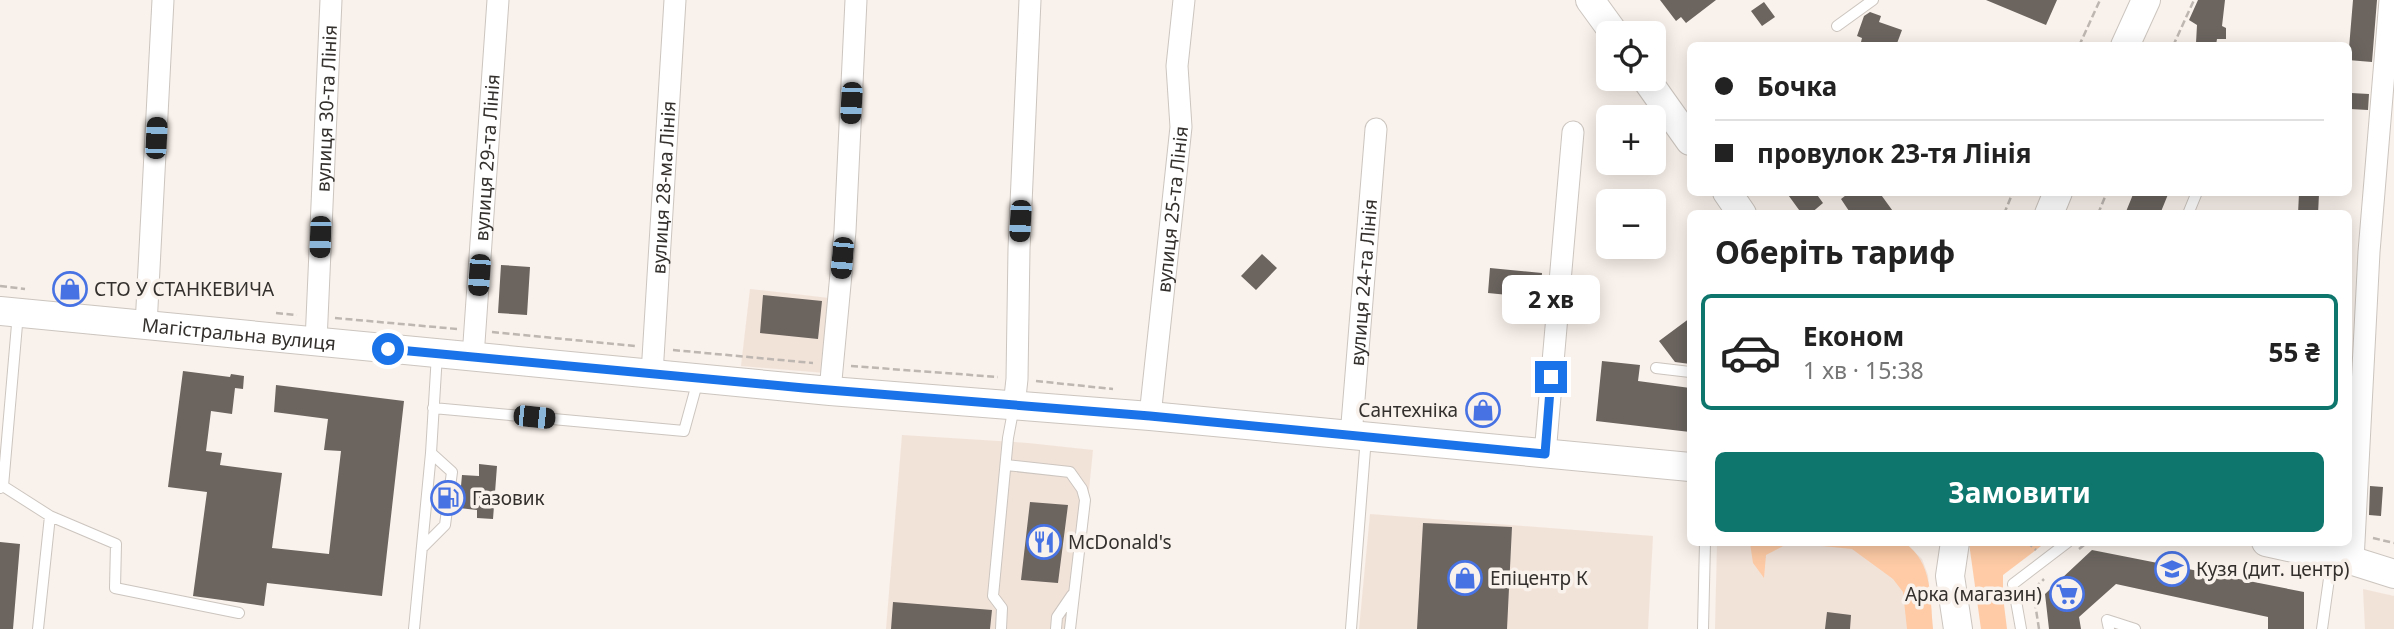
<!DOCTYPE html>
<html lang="uk">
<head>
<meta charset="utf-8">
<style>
	body { margin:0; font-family:"Noto Sans",sans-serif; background:#f6f6f6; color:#222; height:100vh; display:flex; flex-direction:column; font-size:26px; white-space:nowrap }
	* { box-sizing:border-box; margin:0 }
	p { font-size:23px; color:#767676 }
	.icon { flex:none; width:38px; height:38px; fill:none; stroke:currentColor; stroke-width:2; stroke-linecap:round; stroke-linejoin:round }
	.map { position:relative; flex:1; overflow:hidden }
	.panel { position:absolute; left:1687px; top:210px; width:665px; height:336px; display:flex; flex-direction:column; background:#fff; border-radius:10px; box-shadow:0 4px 18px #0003 }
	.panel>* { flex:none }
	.guide { position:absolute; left:1687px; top:42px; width:665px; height:154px; border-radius:10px; box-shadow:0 4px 18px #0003; display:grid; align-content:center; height:154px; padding:0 28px; background:#fff }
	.tools { position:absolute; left:1596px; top:21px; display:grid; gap:14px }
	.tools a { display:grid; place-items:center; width:70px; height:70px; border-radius:10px; background:#fff; box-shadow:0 4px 18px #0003; font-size:35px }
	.end { position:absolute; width:32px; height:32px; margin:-16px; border:9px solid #1a73e8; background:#fff; box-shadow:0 0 0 4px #fff }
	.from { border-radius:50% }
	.bubble { position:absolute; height:49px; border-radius:10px; background:#fff; box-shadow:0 4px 18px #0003; font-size:23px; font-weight:700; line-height:49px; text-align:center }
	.car { position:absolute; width:21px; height:42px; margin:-21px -10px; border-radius:9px; box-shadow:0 0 5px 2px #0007; background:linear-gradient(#222 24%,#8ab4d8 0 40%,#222 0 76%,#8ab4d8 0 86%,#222 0) }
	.guide b { display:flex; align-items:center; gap:24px; height:66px; font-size:26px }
	.guide b+b { border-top:2px solid #e0e0e0 }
	.guide i { width:18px; height:18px; background:#222 }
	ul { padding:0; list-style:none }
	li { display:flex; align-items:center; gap:21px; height:116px; margin:0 14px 10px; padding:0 14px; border:4px solid transparent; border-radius:10px }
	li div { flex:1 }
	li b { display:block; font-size:26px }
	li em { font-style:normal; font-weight:700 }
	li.current { border-color:#0f766e }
	li>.icon { width:63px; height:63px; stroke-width:1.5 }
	h2 { padding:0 28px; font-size:32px; line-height:84px }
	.cta { display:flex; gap:14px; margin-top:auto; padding:14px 28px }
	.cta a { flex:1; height:80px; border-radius:10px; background:#0f766e; color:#fff; font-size:28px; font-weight:700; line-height:80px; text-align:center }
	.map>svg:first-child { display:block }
</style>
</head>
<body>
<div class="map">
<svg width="2394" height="629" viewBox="0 0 2394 629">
	<rect width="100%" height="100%" fill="#f9f1eb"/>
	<!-- built -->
	<path fill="#f2e3d9" d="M750,289L829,298L825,373L741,366Z
		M902,435L1028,443L1093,450L1075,629H886Z
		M1370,514L1653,536L1648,629H1359Z
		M1717,543H1905L1922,559L1928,575L1933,629H1715Z
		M2363,589L2394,596V629H2365Z"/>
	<!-- green -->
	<path fill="#fecba6" d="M1750,543L1751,542L1789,543L1766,555L1764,578L1753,563Z
		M1792,543H1905C1933,563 1930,598 1933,629H1907L1903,592L1893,579L1852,549Z
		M1969,543H2045L2003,575V597L2007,629H1981Z"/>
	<!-- building -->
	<path fill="#6b645f" d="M1660,0H1716L1686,23L1681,17L1676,21Z
		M1986,0H2057L2046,25Z
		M2198,0H2225L2222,26L2226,28V39H2217L2216,45L2196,43L2197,25L2189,20Z
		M2353,0H2377L2372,62L2348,60Z
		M1764,2L1775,17L1762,26L1751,11Z
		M1870,12L1881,16L1879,22L1902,30L1896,46H1860L1862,38L1857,36L1864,16Z
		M2351,93L2369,94L2368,110L2350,109Z
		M1786,192H1815L1823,203L1810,214H1802Z
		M1850,192H1879L1895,214H1851L1841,199Z
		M2134,192H2169L2160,214H2125Z
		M2299,193L2319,194L2318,214H2298Z
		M1262,254L1277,268L1256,290L1241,276Z
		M501,265L530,267L527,315L498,313Z
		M1490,268L1542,273L1540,298L1488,293Z
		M763,295L822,301L818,339L760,333Z
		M1690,318V364L1675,362L1659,341Z
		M1602,361L1640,365L1638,381L1690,388V432L1596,421Z
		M183,371L230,377L231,374L244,376L243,389L235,388L232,414L211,411L206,451L222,453L220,465L282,473L272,548L329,554L341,451L324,450L328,419L274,412L276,385L404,401L382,596L267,583L264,606L193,596L207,492L168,487Z
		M479,464L497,466L493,519L477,518V510L459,508L462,475L479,476Z
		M2370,486L2383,487L2381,516L2369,515Z
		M1030,502L1068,505L1058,583L1021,580Z
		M1423,523L1512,527L1507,629H1417Z
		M0,542L20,544L13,629H0Z
		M2092,550L2304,592V629H2268V617L2116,584L2079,617L2081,629H2049L2045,594Z
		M893,602L992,610L990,629H891Z
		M1827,612L1851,615L1850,629H1825Z"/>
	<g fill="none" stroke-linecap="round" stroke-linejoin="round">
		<!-- lane casing -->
		<g stroke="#ccc5bf" stroke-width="12">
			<path id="lane" d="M1837,26L1873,0
				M2188,214L2197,192
				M1656,368L1690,372
				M433,408L684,431L698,380
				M1006,465L1070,472L1082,489L1085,500L1070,629
				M3,486L50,516L116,544L115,588L239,613
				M0,488L3,486L18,313
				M422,548L445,525L452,472L431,453
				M38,629L50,516
				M414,629L431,453L437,354
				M1001,629L1002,608L993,596L1008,438L1014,406
				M1056,629L1057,617L1072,595
				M1351,629L1366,437
				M1703,629L1705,542
				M2021,629L2013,584L2068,542
				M2109,629L2107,620L2135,629
				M2322,629L2332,557"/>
		</g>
		<!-- street casing -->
		<g stroke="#ccc5bf" stroke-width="23">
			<g id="street">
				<path d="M146,326L163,0"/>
				<path id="s1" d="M316,342L331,0"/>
				<path id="s2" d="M473,357L498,0"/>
				<path id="s3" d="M652,374L675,0"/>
				<path d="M830,391L845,231L856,0"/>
				<path d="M1014,406L1017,379L1019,249L1030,0"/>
				<path id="s4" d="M1150,416L1181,127L1177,66L1184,0"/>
				<path id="s5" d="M1351,436L1376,129"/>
				<path d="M1545,454L1573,132"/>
				<path d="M2353,561L2369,252L2390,0"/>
			</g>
		</g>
		<!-- secondary casing -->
		<g stroke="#ccc5bf" stroke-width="30">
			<g id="secondary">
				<path d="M1590,0L1614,33"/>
				<path d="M2125,46L2146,0"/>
				<path d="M1646,79L1690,141"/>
				<path d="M1727,192L1742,214"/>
				<path d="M2049,214L2058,192"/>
				<path id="s6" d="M0,311L830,391L1150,416L1690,467"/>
				<path d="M1955,542L1950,576L1958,629"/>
				<path d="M2266,542L2353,561L2394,574"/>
			</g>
		</g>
		<!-- path -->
		<path stroke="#bdb6b1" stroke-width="2.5" stroke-dasharray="7 3.5" stroke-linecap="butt" d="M2079,46L2100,0
			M2173,46L2194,0
			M2004,214L2013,192
			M2098,214L2107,192
			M0,286L25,289
			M276,313L297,315
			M335,318L457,329
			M492,332L635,346
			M673,350L813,363
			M851,366L998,377
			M1036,381L1113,389
			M2373,538L2394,543
			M2027,542L2036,550
			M2131,542H2134
			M2079,549L2088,542
			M2039,629L2033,590L2044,579"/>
		<!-- lane -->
		<use href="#lane" stroke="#fff" stroke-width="10"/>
		<!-- street -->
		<use href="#street" stroke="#fff" stroke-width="21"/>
		<!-- secondary -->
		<use href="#secondary" stroke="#fff" stroke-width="28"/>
	</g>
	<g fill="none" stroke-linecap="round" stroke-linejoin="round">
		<!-- route -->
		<path stroke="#1a73e8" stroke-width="9" d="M388,349L804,388L1150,416L1545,454L1551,377"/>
	</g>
	<!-- icons -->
	<defs>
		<g id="shop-ring" transform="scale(1.75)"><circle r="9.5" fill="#f9f1eb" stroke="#4772e4" stroke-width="1.5"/><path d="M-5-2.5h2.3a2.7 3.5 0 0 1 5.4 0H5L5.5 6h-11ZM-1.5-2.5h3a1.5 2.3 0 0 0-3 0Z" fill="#4772e4"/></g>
		<g id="fuel-ring" transform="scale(1.75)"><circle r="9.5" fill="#f9f1eb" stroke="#4772e4" stroke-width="1.5"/><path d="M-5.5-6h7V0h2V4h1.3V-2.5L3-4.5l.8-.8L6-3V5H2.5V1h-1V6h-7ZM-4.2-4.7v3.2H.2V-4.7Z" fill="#4772e4"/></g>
		<g id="restaurant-ring" transform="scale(1.75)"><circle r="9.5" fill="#f9f1eb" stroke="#4772e4" stroke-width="1.5"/><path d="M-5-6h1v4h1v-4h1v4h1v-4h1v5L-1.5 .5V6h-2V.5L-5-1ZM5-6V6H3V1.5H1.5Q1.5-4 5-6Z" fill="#4772e4"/></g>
		<g id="school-ring" transform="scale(1.75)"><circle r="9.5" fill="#f9f1eb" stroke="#4772e4" stroke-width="1.5"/><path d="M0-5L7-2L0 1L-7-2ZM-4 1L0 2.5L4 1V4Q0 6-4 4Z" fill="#4772e4"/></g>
		<g id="supermarket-ring" transform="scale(1.75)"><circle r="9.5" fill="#f9f1eb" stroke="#4772e4" stroke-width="1.5"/><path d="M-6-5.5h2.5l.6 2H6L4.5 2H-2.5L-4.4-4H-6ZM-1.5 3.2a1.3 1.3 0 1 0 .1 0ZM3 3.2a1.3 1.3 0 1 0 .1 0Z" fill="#4772e4"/></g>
	</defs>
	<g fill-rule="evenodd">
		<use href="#shop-ring" x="70" y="289"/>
		<use href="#shop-ring" x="1483" y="410"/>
		<use href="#fuel-ring" x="448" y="498"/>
		<use href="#restaurant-ring" x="1044" y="542"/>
		<use href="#school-ring" x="2172" y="569"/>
		<use href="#shop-ring" x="1465" y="578"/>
		<use href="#supermarket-ring" x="2067" y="594"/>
	</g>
	<g text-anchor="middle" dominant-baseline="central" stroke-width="7" stroke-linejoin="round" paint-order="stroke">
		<!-- street labels -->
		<g font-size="19" fill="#33302d" stroke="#f9f1eb">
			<text stroke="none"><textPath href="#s1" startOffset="234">вулиця 30-та Лінія</textPath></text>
			<text stroke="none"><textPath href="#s2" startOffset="200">вулиця 29-та Лінія</textPath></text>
			<text stroke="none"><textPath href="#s3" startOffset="187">вулиця 28-ма Лінія</textPath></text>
			<text stroke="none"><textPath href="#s4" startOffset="208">вулиця 25-та Лінія</textPath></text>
			<text stroke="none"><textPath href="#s5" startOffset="154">вулиця 24-та Лінія</textPath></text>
			<text stroke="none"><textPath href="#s6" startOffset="240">Магістральна вулиця</textPath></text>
		</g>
		<!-- poi labels -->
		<g font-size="19" fill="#33302d" stroke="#f9f1eb" text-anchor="start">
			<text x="94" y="289">СТО У СТАНКЕВИЧА</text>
			<text x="1458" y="410" text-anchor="end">Сантехніка</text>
			<text x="472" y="498">Газовик</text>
			<text x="1068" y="542">McDonald's</text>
			<text x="2196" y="569">Кузя (дит. центр)</text>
			<text x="1490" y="578">Епіцентр К</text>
			<text x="2042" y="594" text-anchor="end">Арка (магазин)</text>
		</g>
	</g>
</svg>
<div class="tools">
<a><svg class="icon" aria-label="locate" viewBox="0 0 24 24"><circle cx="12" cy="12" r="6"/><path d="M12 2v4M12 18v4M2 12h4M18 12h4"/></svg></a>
<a>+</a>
<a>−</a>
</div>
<i class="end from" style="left:388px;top:349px"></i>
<i class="end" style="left:1551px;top:377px"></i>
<div class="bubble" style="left:1502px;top:275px;width:98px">2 хв</div>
<i class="car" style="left:851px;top:103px;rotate:183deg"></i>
<i class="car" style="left:156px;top:138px;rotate:3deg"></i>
<i class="car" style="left:1020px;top:221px;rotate:183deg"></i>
<i class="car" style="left:320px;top:237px;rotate:182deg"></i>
<i class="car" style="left:842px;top:258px;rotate:185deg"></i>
<i class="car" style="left:479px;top:275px;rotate:184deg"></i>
<i class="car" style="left:534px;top:417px;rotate:96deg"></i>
<div class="guide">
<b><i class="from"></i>Бочка</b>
<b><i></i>провулок 23-тя Лінія</b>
</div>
<section class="panel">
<h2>Оберіть тариф</h2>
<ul>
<li class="current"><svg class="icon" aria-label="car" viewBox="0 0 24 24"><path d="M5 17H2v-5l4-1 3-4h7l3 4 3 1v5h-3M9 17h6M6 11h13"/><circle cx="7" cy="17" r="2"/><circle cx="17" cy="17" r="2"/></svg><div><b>Економ</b><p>1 хв · 15:38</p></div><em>55 ₴</em></li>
</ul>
<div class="cta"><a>Замовити</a></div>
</section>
</div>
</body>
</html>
